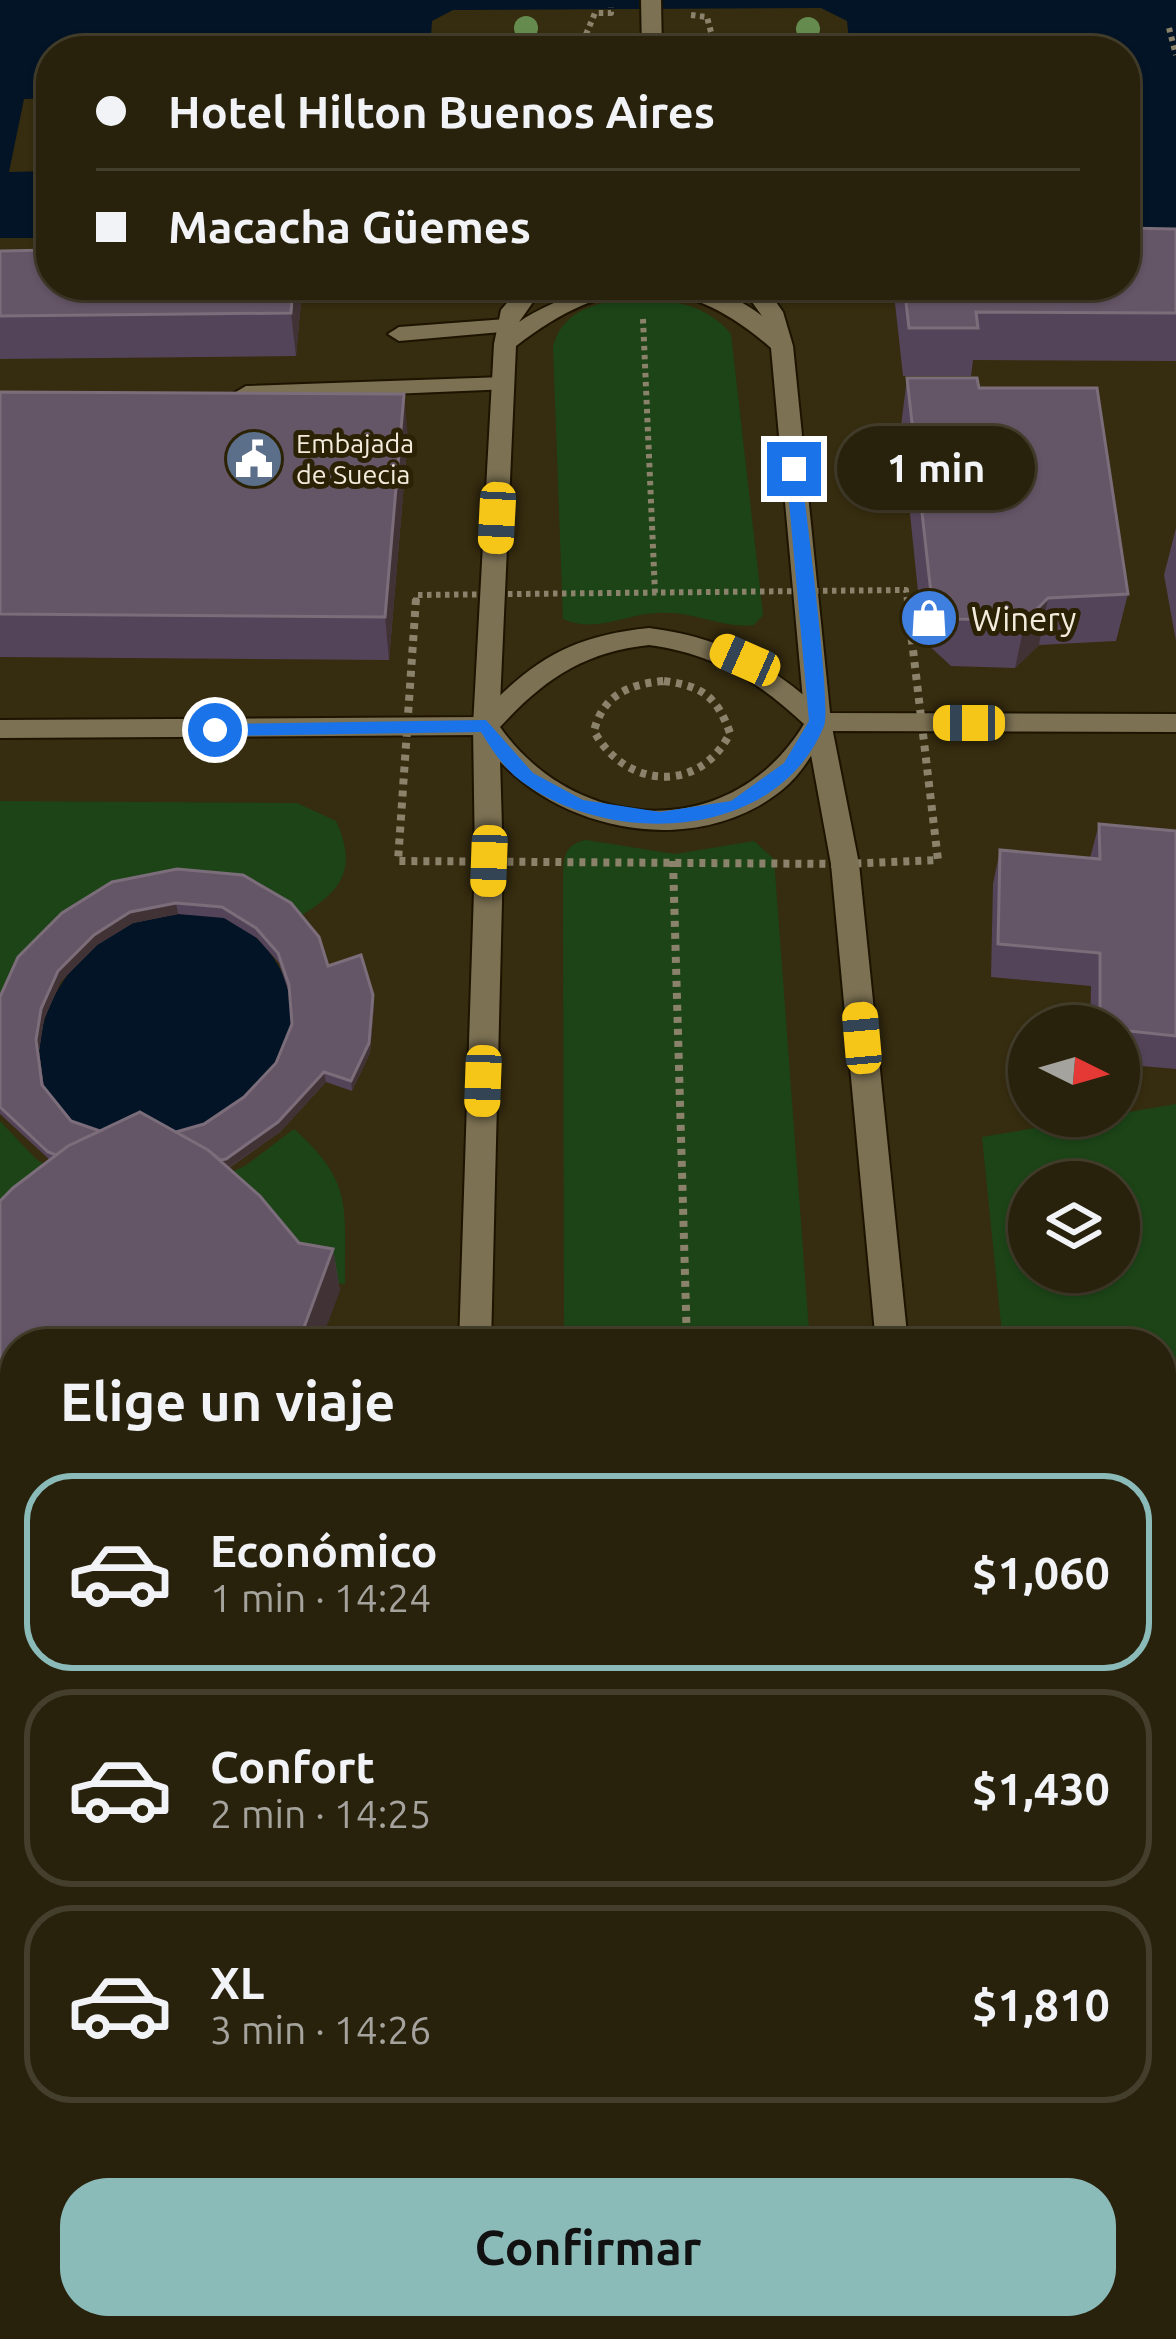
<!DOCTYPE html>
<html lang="es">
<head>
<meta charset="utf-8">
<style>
	body { margin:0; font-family:Ubuntu,sans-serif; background:#302914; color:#f1f3f6; height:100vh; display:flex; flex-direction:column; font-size:45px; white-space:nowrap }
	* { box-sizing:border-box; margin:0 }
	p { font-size:39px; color:#a5a39d }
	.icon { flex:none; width:66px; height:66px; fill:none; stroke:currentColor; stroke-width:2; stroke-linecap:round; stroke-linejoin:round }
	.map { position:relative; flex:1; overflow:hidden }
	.panel { position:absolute; left:0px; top:1329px; width:1176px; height:1011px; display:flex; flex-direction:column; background:#28210b; border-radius:48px 48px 0 0; box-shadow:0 3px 9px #0004,0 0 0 3px #443e2c }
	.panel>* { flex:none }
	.guide { position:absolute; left:36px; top:36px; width:1104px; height:264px; border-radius:48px; box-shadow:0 3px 9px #0004,0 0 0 3px #443e2c; display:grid; align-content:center; height:264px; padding:0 60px; background:#28210b }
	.needle { width:78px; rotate:95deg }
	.tools { position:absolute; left:1008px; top:1005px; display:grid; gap:24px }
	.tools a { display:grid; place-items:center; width:132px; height:132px; border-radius:50%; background:#28210b; box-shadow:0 3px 9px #0004,0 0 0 3px #443e2c; font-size:60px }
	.end { position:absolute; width:54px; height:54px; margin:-27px; border:15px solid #1a73e8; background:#fff; box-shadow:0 0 0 6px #fff }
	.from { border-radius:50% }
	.bubble { position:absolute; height:84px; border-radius:42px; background:#28210b; box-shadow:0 3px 9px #0004,0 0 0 3px #443e2c; font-size:39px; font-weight:700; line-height:84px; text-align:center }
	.car { position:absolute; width:36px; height:72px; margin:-36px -18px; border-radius:15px; box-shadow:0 0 9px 3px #0007; background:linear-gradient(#f5c518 24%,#345 0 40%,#f5c518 0 76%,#345 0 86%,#f5c518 0) }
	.guide b { display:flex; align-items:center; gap:42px; height:114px; font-size:45px }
	.guide b+b { border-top:3px solid #443e2c }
	.guide i { width:30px; height:30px; background:#f1f3f6 }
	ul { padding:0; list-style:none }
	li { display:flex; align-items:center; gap:36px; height:198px; margin:0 24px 18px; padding:0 36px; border:6px solid #443e2c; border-radius:48px }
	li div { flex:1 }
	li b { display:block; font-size:45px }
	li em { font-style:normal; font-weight:700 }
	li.selected { border-color:#8bbbb9 }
	li>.icon { width:108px; height:108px; stroke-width:1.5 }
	h2 { padding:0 60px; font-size:54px; line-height:144px }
	.action { display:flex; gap:24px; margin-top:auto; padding:24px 60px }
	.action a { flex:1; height:138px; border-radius:48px; background:#8bbbb9; color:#111; font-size:48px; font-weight:700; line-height:138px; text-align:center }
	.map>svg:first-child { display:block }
</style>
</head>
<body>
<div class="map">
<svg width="1176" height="2339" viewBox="0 0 1176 2339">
	<rect width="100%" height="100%" fill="#362c0f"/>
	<!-- green -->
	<path fill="#1c4417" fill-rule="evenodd" d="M616,300C658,298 703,299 731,334L763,615L754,625C721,629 696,611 658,613C624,614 597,634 563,619L553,347C561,315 586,306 616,300Z
		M0,801L297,803L336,821C357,866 344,890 302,915L245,878L21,956L0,993Z
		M586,840L675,854L754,841L774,859L810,1344H564L563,886C564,863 560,845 586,840Z
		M1176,1104V1835L1161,1838V1344H1003L982,1137ZM1119,1182V1272H1029V1182Z
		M0,1121L37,1160L84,1184L0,1252Z
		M294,1129C355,1183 344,1209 345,1284L310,1280L211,1181L245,1166Z
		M0,1514L15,1536V1770L0,1748Z
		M1176,2015V2339H1088L1086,2325H1161V2018Z
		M15,2159V2325H447L446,2339H0V2162Z"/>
	<!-- water -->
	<path fill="#021426" d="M0,0H1176V234H1125V51H850L847,21L821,8L453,10L432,21L430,51H51V238H0Z
		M178,914C193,915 211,914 225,918C282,940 316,1022 278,1073C261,1096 228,1116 207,1134L74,1131C66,1120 50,1106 45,1094C20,1027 71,948 132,923C146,917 164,917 178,914Z"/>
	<!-- pier -->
	<path fill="#362c0f" d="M51,98V171L9,172L24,99Z"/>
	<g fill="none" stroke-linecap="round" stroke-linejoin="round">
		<!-- service casing -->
		<g stroke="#1d1400" stroke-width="4">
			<path id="service" d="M506,319L517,326L514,331L399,341L388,334L399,327Z"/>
		</g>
		<!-- pedestrian casing -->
		<g stroke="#1d1400" stroke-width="4">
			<path id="pedestrian" d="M504,377L512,379V389L246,400L234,393L246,386Z"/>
		</g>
		<!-- tertiary casing -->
		<g stroke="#1d1400" stroke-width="4">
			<path id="tertiary" d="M649,628C721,637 771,664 824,713L1176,714V732L826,731C813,753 801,775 782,790C690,864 540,829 479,735L0,738V720L479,717C532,660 571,636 649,628ZM649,645C714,654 757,680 804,724C733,842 577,836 500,727C544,679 584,652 649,645Z"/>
		</g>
		<!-- secondary casing -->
		<g stroke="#1d1400" stroke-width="4">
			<path id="secondary" d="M641,0H661L662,51H642Z
				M522,285H545L519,322C587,277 694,263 762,316L740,285H764L783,312L793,346L831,722L859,864L908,1344H876L831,864L805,722L771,348C684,271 607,275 516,346L499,726L503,861L491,1344H459L475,861L473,726L494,344L501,310Z
				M1176,1926V1962L1161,1965V1929Z
				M15,2140V2178L0,2181V2143Z
				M427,2325H467L466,2339H426Z
				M956,2325H996L997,2339H957Z"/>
		</g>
		<!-- path-far2 -->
		<path stroke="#8b826b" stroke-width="6" stroke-dasharray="4.5 4.5" stroke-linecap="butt" d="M691,15L707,17L716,51
			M1169,28L1176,55
			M579,51L595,13H611V7
			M643,319L655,593
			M416,602V595L906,590L907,602"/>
		<!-- path-far1 -->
		<path stroke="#8b826b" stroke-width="8" stroke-dasharray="6 6" stroke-linecap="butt" d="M416,599L398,861L845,864L938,860L907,599
			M664,681C703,686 717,697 730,733C700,794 625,789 594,731C603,695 629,684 664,681Z
			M673,861L687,1344"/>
		<!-- path -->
		<path stroke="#8b826b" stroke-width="9" stroke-dasharray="8 8" stroke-linecap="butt" d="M1161,2108L1176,2105
			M1161,2238L1176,2281
			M260,2325L261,2339
			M335,2325L336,2339
			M562,2325V2339
			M875,2325L877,2339
			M1117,2325L1123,2339
			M57,2339L122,2325"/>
		<!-- service -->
		<use href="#service" fill="#7c7153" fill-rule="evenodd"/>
		<!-- pedestrian -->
		<use href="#pedestrian" fill="#7c7153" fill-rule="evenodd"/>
		<!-- tertiary -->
		<use href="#tertiary" fill="#7c7153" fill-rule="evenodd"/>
		<!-- secondary -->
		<use href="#secondary" fill="#7c7153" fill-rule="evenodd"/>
	</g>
	<!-- trees -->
	<g fill="#658c4e">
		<circle cx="526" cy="28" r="12"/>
		<circle cx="808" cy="29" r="12"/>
	</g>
	<!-- wall -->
	<path fill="#544459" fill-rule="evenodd" d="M1176,229V361L973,360L971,376H903L893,285H1125Z
		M0,251L302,291L296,356L0,359Z
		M907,378L979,388L1128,594L1116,641L1039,645L1015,668L951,666L923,640L901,426Z
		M0,392L408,437L389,660L0,657Z
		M1176,528V641L1164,575Z
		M1099,824L1176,831V1069L1119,1064V1026H1090L1091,986L991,977L993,884L1000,850L1090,858Z
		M243,875L328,966L373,995L374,1005L370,1053L352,1091L326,1082L280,1132L229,1168L299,1243L333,1249L340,1291L15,1344V1521L0,1501V1201L50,1160L0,1114V997L18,957ZM178,914L224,918L257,938L279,963L289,993L292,1024L276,1063L244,1097L204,1124L176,1132L100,1131L71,1121L44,1088L39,1051L44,1019L61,981L97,945L133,923Z"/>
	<!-- shaded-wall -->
	<path fill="#413335" d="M293,285H301L302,291L296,356L291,313Z
		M404,394L408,437L389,660L385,617Z
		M1048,598L1039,645L1015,668L1025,621Z
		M176,903L178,914L133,923L97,945L61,981L44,1019L39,1051L45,1095L36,1040L41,1009L58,971L94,935L130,912Z
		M373,995L374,1005L370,1053L352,1091L351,1081Z
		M324,1072L326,1082L280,1132L228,1168L193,1169Z
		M333,1249L340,1291L320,1344H294Z"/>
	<!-- building -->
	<path fill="#655667" stroke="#7b6d79" stroke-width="3" d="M1125,228L1176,229V313L976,312L978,328H909L904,285H1125Z
		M51,250V285H293L291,313L0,316V251Z
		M907,378H977L979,388H1097L1128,594L1048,598L1025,621L959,619L931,593Z
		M0,392L404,394L385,617L0,614Z
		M1099,824L1176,831V1036L1119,1030V1026H1100V953L998,944L1000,850L1100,859Z
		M177,869L243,875L291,903L319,937L328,966L361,955L373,995L369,1043L351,1081L324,1072L278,1122L226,1159L220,1160L208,1150L176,1132L204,1124L244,1097L276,1063L292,1024L289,985L278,953L256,928L222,907L176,903L130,912L94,935L58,971L41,1009L36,1040L42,1085L71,1121L100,1131L68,1146L56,1155L48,1152L0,1107V997L18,957L62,913L112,882Z
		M140,1112L208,1150L260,1196L299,1243L333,1249L303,1330L294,1344H15V1506L0,1486V1201L13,1188L68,1146Z"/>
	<!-- route -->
	<path fill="#1a73e8" d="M794,464L801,469C805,507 832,705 824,726C777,841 611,848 521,781C504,768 492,750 481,732L215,736L207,730L215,724L486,720L533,773L583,800L660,812L731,801L784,763L809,721L786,469Z"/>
	<!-- icons -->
	<defs>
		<g id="civic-disc" transform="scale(3)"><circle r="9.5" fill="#5c6f8a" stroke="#2b2205"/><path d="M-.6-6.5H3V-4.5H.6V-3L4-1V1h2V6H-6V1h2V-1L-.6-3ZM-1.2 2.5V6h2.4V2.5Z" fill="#fff"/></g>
		<g id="shop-disc" transform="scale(3)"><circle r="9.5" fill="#3f7fe0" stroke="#2b2205"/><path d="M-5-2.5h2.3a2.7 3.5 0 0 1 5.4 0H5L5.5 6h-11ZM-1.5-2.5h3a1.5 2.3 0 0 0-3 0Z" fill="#fff"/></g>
	</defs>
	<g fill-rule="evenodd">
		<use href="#civic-disc" x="254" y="459"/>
		<use href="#shop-disc" x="929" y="618"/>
	</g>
	<g text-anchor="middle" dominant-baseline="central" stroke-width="10" stroke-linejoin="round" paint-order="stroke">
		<!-- far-poi labels -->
		<g font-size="27" fill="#f3ecdc" stroke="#2b2205" text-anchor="start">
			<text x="296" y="443">Embajada<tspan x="296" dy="31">de Suecia</tspan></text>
		</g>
		<!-- poi labels -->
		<g font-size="33" fill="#f3ecdc" stroke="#2b2205" text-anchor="start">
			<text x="971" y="618">Winery</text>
		</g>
	</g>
</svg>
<div class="tools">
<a><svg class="needle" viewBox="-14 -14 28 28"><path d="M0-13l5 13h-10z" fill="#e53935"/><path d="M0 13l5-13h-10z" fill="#a5a39d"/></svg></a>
<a><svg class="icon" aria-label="layers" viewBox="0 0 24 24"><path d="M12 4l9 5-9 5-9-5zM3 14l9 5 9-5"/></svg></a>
</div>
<i class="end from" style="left:215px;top:730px"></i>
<i class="end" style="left:794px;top:469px"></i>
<div class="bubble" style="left:837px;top:426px;width:198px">1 min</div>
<i class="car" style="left:497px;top:518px;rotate:183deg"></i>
<i class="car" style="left:745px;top:660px;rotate:294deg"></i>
<i class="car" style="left:969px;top:723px;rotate:270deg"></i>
<i class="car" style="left:489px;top:861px;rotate:182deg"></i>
<i class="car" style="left:862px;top:1038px;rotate:355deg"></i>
<i class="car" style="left:483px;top:1081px;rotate:182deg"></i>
<div class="guide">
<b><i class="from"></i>Hotel Hilton Buenos Aires</b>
<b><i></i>Macacha Güemes</b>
</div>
<section class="panel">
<h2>Elige un viaje</h2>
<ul>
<li class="selected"><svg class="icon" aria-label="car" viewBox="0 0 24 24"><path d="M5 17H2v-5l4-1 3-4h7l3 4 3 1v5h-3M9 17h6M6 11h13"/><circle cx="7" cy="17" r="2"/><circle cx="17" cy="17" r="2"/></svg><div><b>Económico</b><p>1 min · 14:24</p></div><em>$1,060</em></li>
<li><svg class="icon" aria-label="car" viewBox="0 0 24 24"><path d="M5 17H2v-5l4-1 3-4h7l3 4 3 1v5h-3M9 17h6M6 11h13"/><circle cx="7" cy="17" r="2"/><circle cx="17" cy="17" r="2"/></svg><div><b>Confort</b><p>2 min · 14:25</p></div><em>$1,430</em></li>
<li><svg class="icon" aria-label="car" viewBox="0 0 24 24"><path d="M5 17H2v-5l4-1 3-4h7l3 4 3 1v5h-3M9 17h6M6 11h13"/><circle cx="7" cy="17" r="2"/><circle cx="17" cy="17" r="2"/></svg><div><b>XL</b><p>3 min · 14:26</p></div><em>$1,810</em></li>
</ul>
<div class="action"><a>Confirmar</a></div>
</section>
</div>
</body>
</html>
